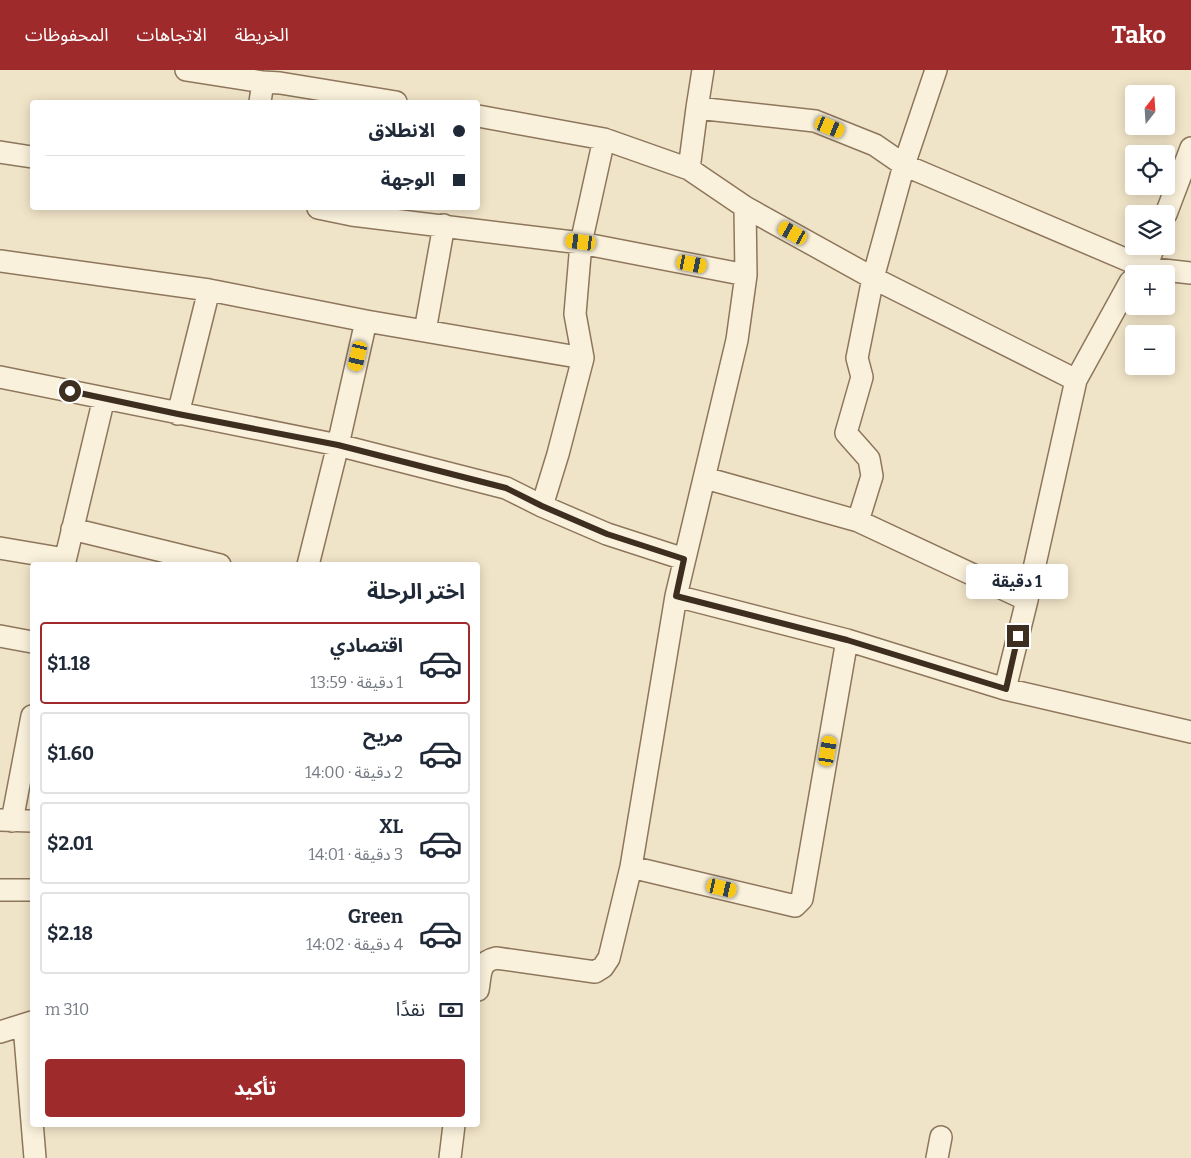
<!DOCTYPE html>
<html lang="ar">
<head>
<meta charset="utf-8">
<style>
	body { margin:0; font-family:Bitter,"Noto Sans Arabic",serif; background:#f6f6f7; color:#1f2937; direction:rtl; height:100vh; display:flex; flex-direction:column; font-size:19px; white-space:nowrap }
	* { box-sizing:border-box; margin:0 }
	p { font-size:16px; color:#747a83 }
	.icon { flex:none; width:28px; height:28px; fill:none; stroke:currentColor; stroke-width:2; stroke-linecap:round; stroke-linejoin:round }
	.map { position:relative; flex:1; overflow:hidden; direction:ltr }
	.drawer { position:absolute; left:30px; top:492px; width:450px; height:565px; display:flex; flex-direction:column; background:#fff; border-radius:5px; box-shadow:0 2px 12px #0003; direction:rtl }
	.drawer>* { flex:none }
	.top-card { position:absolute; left:30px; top:30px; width:450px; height:110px; border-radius:5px; box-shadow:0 2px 12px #0003; direction:rtl; display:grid; align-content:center; height:110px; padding:0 15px; background:#fff }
	.needle { width:32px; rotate:17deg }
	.tools { position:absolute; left:1125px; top:15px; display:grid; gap:10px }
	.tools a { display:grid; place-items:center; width:50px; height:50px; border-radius:5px; background:#fff; box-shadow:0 2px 12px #0003; font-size:25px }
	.end { position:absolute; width:22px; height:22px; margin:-11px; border:6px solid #3d2e20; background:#fff; box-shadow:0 0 0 2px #fff }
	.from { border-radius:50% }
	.bubble { position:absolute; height:35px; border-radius:5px; background:#fff; box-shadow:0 2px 12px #0003; font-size:16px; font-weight:700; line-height:35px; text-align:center; direction:rtl }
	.car { position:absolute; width:15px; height:30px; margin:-15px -8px; border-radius:6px; box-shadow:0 0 4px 1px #0007; background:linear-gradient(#f5c518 24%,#345 0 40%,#f5c518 0 76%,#345 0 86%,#f5c518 0) }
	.top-card b { display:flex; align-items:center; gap:18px; height:48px; font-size:19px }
	.top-card b+b { border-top:1px solid #e0e1e3 }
	.top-card i { width:12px; height:12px; background:#1f2937 }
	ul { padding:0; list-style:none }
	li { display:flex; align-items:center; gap:15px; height:82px; margin:0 10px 8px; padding:0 5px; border:2px solid #e0e1e3; border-radius:5px }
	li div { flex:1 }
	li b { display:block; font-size:19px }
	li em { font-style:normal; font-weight:700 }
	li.on { border-color:#9e2a2b }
	li>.icon { width:45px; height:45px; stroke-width:1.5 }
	h2 { padding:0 15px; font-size:22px; line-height:60px }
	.pay { display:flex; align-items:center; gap:12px; height:55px; padding:0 15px; font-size:19px }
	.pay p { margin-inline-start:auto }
	.action { display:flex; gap:10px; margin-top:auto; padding:10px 15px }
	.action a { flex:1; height:58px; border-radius:5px; background:#9e2a2b; color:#fff; font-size:20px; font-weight:700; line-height:58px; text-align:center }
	header { display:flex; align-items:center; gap:30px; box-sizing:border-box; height:70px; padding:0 25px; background:#9e2a2b; color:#fff }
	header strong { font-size:24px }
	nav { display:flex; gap:28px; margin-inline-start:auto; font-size:18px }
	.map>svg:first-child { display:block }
</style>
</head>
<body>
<header>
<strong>Tako</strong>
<nav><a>الخريطة</a><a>الاتجاهات</a><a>المحفوظات</a></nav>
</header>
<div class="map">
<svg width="1191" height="1088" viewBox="0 0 1191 1088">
	<rect width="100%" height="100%" fill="#f0e4c8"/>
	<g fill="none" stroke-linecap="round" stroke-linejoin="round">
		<!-- street casing -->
		<g stroke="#8d765c" stroke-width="24">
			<path id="street" d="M186,0L263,12L280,13L396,32
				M260,32L263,12
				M697,38L703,0
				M478,46L604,69L689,99L745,137L873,208L904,95L936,0
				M0,82L32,87
				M689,99L697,38L815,51L875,75L904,95L1146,198L1191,203
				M745,137L746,205L737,270L676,526L847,570L1005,619L1191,662
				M318,138L352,145L581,173L746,205
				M1166,144L1191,78
				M0,191L209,220L366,251L583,288
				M1139,204L1146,198L1154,176
				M425,261L444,155
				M0,307L338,375L506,418L542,436L607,464L684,489
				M178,344L209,220
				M705,408L858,451L1027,530
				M542,436L558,384L583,288L575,244L581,173L604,69
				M858,451L872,406L869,389L846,363L862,307L857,288L873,208L1076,310
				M72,459L220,495
				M0,478L65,489
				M64,495L104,328
				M308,495L338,375L366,251
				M0,566L32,572
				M1005,619L1027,530L1076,310L1130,212L1134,209
				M0,750L32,751
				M12,751L32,646
				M631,797L795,836L802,829L847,570
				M0,820H32
				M478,920C481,905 478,892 496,888L595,902L603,897L609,888L631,797L676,526
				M24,955L35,1088
				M0,962L32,952
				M450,1088L454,1055
				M937,1088L941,1067"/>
		</g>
		<!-- street -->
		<use href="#street" stroke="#faf1dc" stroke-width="21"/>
	</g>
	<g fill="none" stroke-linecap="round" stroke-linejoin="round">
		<!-- route -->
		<path stroke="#3d2e20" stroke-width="6" d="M70,321L178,344L338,375L506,418L542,436L607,464L684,489L676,526L847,570L1006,619L1018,566"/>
	</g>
</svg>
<div class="tools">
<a><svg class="needle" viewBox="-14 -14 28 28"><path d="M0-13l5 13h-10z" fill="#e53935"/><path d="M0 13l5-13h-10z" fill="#747a83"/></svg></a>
<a><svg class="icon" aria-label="locate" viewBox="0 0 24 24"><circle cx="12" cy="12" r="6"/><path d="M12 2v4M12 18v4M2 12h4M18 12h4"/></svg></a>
<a><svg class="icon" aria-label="layers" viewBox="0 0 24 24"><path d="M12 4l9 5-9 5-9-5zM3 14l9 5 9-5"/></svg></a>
<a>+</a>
<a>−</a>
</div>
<i class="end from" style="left:70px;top:321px"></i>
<i class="end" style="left:1018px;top:566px"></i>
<div class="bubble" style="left:966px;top:494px;width:102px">1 دقيقة</div>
<i class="car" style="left:830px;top:57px;rotate:112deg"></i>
<i class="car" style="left:793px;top:163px;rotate:299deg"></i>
<i class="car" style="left:581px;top:172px;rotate:277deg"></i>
<i class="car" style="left:692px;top:194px;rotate:101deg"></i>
<i class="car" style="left:358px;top:286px;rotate:193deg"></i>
<i class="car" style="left:828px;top:681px;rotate:10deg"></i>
<i class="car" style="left:722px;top:818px;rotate:103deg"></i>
<div class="top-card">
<b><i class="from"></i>الانطلاق</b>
<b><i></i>الوجهة</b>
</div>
<section class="drawer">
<h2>اختر الرحلة</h2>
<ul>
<li class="on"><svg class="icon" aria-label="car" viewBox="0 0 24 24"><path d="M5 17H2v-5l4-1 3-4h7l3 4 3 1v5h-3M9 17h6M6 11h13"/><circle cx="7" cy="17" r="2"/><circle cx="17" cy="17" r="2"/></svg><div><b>اقتصادي</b><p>1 دقيقة · 13:59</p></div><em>$1.18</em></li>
<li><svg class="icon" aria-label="car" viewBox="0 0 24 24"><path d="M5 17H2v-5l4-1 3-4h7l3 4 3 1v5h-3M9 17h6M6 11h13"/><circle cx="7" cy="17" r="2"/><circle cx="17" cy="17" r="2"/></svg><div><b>مريح</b><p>2 دقيقة · 14:00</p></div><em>$1.60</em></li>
<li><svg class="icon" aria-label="car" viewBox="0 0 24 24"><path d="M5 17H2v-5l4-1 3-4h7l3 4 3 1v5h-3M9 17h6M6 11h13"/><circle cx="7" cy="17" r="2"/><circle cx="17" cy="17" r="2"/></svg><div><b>XL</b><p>3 دقيقة · 14:01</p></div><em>$2.01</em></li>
<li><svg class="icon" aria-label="car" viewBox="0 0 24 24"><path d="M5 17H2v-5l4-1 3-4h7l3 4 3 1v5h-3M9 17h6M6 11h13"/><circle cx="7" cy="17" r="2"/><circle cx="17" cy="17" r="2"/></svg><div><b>Green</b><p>4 دقيقة · 14:02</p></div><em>$2.18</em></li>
</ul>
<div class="pay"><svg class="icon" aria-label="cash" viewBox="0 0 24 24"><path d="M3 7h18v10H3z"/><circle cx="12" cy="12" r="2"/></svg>نقدًا<p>310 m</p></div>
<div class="action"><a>تأكيد</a></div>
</section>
</div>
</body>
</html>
